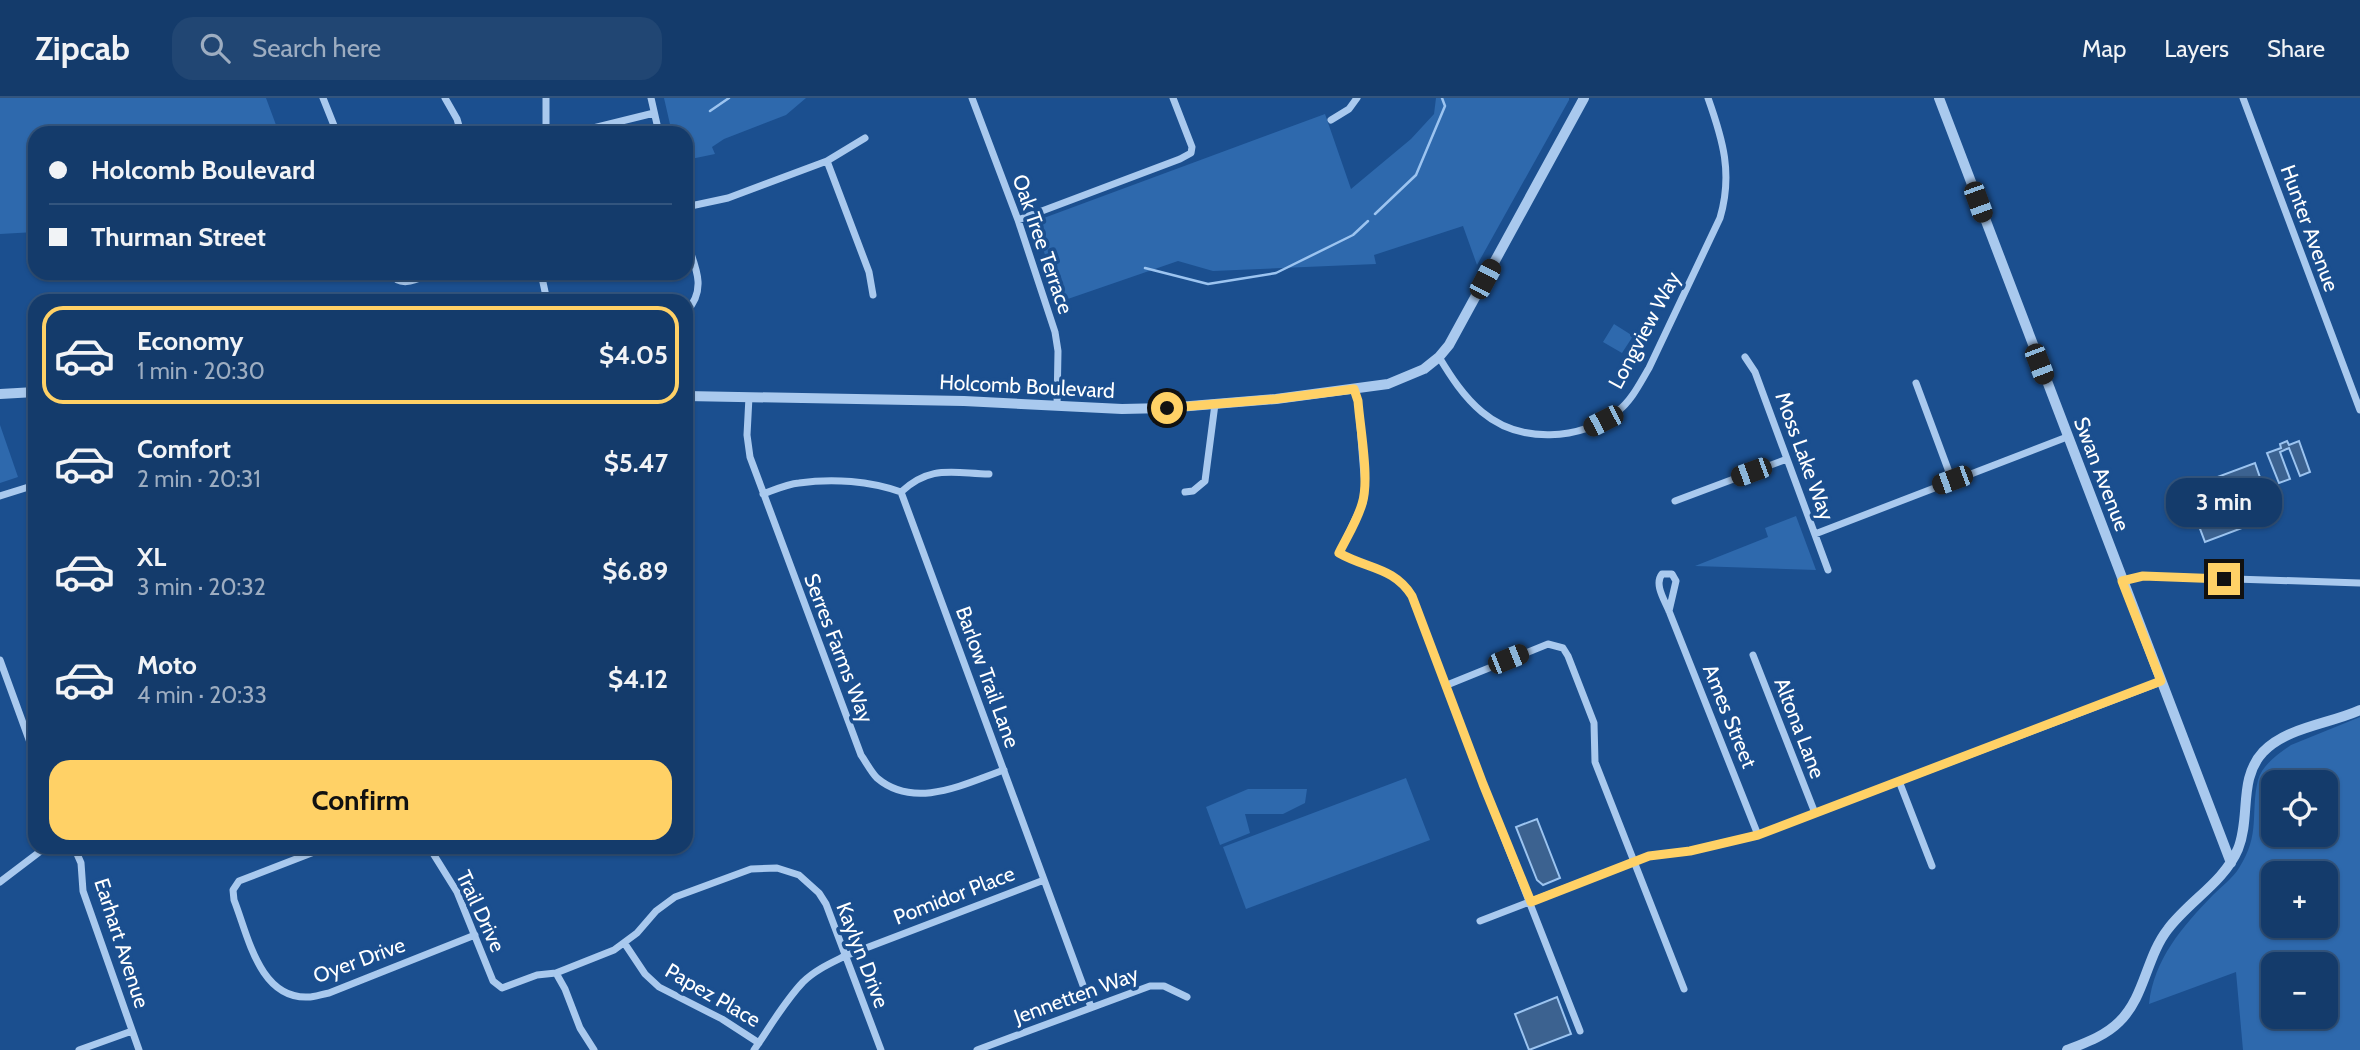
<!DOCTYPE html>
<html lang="en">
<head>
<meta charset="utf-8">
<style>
	body { margin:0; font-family:Cabin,sans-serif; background:#214673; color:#f1f3f6; height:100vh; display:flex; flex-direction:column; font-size:26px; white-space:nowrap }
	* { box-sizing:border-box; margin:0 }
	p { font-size:23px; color:#9dadc1 }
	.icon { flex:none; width:38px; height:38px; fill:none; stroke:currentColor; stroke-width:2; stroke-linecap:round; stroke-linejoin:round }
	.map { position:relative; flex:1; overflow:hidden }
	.side { position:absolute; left:28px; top:196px; width:665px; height:560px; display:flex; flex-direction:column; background:#143b6b; border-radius:21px; box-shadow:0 2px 5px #0004,0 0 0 2px #33557e }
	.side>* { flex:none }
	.guide { position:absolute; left:28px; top:28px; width:665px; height:154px; border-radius:21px; box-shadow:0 2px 5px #0004,0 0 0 2px #33557e; display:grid; align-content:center; height:154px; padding:0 21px; background:#143b6b }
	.fabs { position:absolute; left:2261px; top:672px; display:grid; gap:14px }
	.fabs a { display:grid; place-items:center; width:77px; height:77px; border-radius:14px; background:#143b6b; box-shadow:0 2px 5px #0004,0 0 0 2px #33557e; font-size:35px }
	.end { position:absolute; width:32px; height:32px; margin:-16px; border:9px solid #ffd166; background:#111; box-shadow:0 0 0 4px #111 }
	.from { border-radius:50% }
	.bubble { position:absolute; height:49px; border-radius:21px; background:#143b6b; box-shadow:0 2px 5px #0004,0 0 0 2px #33557e; font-size:23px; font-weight:700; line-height:49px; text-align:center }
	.car { position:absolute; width:21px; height:42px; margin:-21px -10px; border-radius:9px; box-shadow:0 0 5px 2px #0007; background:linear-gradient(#222 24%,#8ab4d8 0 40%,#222 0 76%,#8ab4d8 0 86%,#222 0) }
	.guide b { display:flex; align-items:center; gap:24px; height:66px; font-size:26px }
	.guide b+b { border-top:2px solid #33557e }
	.guide i { width:18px; height:18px; background:#f1f3f6 }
	ul { padding:12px 0 0; list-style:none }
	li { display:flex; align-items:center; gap:21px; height:98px; margin:0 14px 10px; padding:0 7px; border:4px solid transparent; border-radius:21px }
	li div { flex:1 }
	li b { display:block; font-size:26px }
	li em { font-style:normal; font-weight:700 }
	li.on { border-color:#ffd166 }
	li>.icon { width:63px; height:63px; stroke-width:1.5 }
	.action { display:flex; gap:14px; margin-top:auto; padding:14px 21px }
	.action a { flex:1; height:80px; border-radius:21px; background:#ffd166; color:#111; font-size:28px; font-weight:700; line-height:80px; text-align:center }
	header { display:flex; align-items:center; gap:42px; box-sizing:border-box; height:98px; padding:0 35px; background:#143b6b; border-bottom:2px solid #33557e }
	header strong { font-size:33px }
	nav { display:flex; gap:38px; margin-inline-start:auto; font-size:24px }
	.search { width:490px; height:63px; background:#214673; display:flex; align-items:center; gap:18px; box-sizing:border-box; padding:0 24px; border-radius:21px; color:#9dadc1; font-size:26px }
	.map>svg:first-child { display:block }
</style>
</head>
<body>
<header>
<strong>Zipcab</strong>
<div class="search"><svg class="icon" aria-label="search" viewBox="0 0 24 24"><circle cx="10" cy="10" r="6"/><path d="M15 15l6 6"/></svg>Search here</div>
<nav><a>Map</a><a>Layers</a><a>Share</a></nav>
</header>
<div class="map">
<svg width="2360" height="952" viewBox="0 0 2360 952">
	<rect width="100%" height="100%" fill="#1b4f8f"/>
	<!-- green -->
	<path fill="#2e69ad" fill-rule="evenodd" d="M0,0H266L279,35H35V134L0,136Z
		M664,0H806L786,17L724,41L712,49L715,56L686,62V35H672Z
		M1436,0H1569V2L1477,167L1463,128L1374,157L1376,166L1213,173L1178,163L1062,203L1033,124L1325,16L1351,91L1411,41L1434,16Z
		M1614,226L1633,238L1622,255L1603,244Z
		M0,327L18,379L0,385Z
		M1796,418L1816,472L1695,468L1768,439L1765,430Z
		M2360,619V952H2243L2236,874L2149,906C2154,861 2182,829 2213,797C2221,789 2233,780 2239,770C2261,736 2250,715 2258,682C2262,667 2279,655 2291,647ZM2273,684H2326V737H2273ZM2273,775H2326V828H2273ZM2273,866H2326V919H2273Z
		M1406,680L1430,742L1246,811L1223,749Z
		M1248,691H1307L1305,705L1283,716H1245L1250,735L1220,747L1206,709Z"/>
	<!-- water -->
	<path fill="#3c6290" stroke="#9cc4f0" stroke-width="2" d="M2287,343L2289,347L2299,343L2310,374L2300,378L2289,350L2280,354L2290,381L2279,385L2267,355L2281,350L2280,346Z
		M2255,365L2263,388L2270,386L2273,394L2267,397L2274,418L2205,444L2185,391Z
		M1537,721L1560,780L1543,787L1537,782L1516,729Z
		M1557,899L1571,936L1529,952L1515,916Z"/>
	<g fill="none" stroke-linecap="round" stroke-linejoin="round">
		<!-- stream -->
		<path stroke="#9cc4f0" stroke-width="2.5" d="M710,13L729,0
			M1375,116L1416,77L1445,8L1442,0
			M1145,170L1208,186L1276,175L1353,137L1368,123"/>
		<!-- minor -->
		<path stroke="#a9c9ee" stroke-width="7" d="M323,0L337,35
			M445,0L457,21L461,35
			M546,0V35
			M651,0L659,35
			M972,0L1018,122L1055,234L1058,253L1057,308
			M2243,0L2360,312
			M1331,22L1349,11L1357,0
			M573,35L654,15
			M827,63L869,174L873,197
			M686,109L728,100L827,63L865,40
			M1018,122L1180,61L1191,55L1192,49L1173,0
			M686,142C695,168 708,191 686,214
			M390,175C401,191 417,181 432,175
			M541,175L547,203
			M1439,259C1451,279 1464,299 1482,314C1520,346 1580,343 1618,313C1632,302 1640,285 1649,270L1720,120C1733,76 1723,42 1708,0
			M1745,259L1755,274L1828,472
			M1916,285L1952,382
			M1354,291L1358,303L1365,390L1363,405L1339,455C1366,471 1394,469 1412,498L1483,686L1580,933
			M749,299L747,337L750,359L861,657C866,664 871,674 877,680C915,712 964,686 1004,672
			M901,394C930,367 951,375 989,376
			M1185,394L1193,393L1205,383L1215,306
			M763,396C774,392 787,386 799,385C833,380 870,383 901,394L1091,909
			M0,398L35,387
			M1675,403L1787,361
			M1815,436L2067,339
			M2122,483L2143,478L2360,485
			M1669,513L1676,483L1672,476H1662C1654,486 1664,501 1669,513L1758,737
			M1753,557L1815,715
			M0,562L35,658
			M1447,587L1548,546L1563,550L1568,558L1594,625L1595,664L1684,891
			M1899,683L1932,768
			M74,749L81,765L83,793L139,952
			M327,749L239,783L233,792L234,802C248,837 259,901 308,899C315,899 322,896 329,895L475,837
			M429,749L457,794L493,883L502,890L537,877L556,875L614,852L637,835L656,813L675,799L751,771L777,770L799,777L819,795L826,806L881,952
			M0,784L46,749
			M1480,823L1649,758L1690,753L1758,737L2161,584
			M625,846L645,876L659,889L722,921L759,945
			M556,875L565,891L580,930L594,952
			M79,952L132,933
			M754,952C770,929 784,904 803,884C815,872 831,865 845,858L1044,782
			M977,952L1150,888H1164L1187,899"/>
		<!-- tertiary -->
		<path stroke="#a9c9ee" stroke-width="10" d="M1939,0L2231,765
			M0,296L35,294
			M686,298L964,303L1122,311L1166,310L1276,301L1388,286L1424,271L1439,259L1449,247L1584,0
			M2067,952C2085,945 2105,938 2119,924C2145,899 2146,859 2168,831C2189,803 2224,784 2238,751C2251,719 2238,681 2263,654C2287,629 2329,626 2360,612"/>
	</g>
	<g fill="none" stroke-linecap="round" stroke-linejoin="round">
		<!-- route -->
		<path stroke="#ffd166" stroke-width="9" d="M1167,310L1276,301L1354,291L1358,303C1360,330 1370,382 1362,406C1357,423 1347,439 1339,455C1367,471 1394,469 1412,498L1483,686L1531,804L1649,758L1690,753L1758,737L2161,583L2122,483L2143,478L2224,481"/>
	</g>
	<g text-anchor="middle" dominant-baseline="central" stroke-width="7" stroke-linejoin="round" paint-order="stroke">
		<!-- street labels -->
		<g font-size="21" fill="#fff" stroke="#1b4f8f">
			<text transform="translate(2310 130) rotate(70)">Hunter Avenue</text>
			<text transform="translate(1043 146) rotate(71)">Oak Tree Terrace</text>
			<text transform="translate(1644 232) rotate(-62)">Longview Way</text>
			<text transform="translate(1027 288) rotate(3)">Holcomb Boulevard</text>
			<text transform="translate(1805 358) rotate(70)">Moss Lake Way</text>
			<text transform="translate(2102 376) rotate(69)">Swan Avenue</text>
			<text transform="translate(839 550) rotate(69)">Serres Farms Way</text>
			<text transform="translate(988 579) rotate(70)">Barlow Trail Lane</text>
			<text transform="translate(1730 618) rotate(68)">Ames Street</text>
			<text transform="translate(1800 630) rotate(69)">Altona Lane</text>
			<text transform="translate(954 797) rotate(-21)">Pomidor Place</text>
			<text transform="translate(481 813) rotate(65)">Trail Drive</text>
			<text transform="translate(122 845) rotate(72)">Earhart Avenue</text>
			<text transform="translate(863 857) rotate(69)">Kaylyn Drive</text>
			<text transform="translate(359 862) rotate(-20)">Oyer Drive</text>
			<text transform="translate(713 897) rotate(30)">Papez Place</text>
			<text transform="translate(1076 897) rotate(-20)">Jennetten Way</text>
		</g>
	</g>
</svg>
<div class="fabs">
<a><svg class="icon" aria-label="locate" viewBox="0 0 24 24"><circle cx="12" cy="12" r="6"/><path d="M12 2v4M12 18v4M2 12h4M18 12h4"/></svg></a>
<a>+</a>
<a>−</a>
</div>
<i class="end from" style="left:1167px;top:310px"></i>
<i class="end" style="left:2224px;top:481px"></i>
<div class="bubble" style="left:2166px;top:380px;width:116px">3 min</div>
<i class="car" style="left:1978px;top:104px;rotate:160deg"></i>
<i class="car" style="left:1485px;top:181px;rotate:28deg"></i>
<i class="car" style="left:2039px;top:266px;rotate:159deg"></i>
<i class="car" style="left:1603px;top:323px;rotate:243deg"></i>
<i class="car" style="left:1751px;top:374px;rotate:250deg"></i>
<i class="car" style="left:1952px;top:382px;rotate:250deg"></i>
<i class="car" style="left:1508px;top:561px;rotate:68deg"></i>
<div class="guide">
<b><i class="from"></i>Holcomb Boulevard</b>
<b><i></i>Thurman Street</b>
</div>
<section class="side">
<ul>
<li class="on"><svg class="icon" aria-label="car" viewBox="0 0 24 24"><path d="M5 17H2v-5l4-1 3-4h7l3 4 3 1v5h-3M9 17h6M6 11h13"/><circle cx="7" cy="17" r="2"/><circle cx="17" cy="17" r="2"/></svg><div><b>Economy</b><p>1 min · 20:30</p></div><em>$4.05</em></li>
<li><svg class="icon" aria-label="car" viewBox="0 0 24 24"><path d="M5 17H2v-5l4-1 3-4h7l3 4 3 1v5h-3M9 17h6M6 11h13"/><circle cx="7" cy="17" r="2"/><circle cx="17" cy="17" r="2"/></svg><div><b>Comfort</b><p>2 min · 20:31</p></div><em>$5.47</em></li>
<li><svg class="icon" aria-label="car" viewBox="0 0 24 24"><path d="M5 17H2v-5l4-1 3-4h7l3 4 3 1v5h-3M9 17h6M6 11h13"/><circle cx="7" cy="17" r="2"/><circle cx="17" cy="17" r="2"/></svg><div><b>XL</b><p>3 min · 20:32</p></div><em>$6.89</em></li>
<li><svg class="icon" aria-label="car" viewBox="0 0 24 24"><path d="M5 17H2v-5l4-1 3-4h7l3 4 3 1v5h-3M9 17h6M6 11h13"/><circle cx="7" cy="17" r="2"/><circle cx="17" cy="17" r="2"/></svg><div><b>Moto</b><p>4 min · 20:33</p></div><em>$4.12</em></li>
</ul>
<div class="action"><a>Confirm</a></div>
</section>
</div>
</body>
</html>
